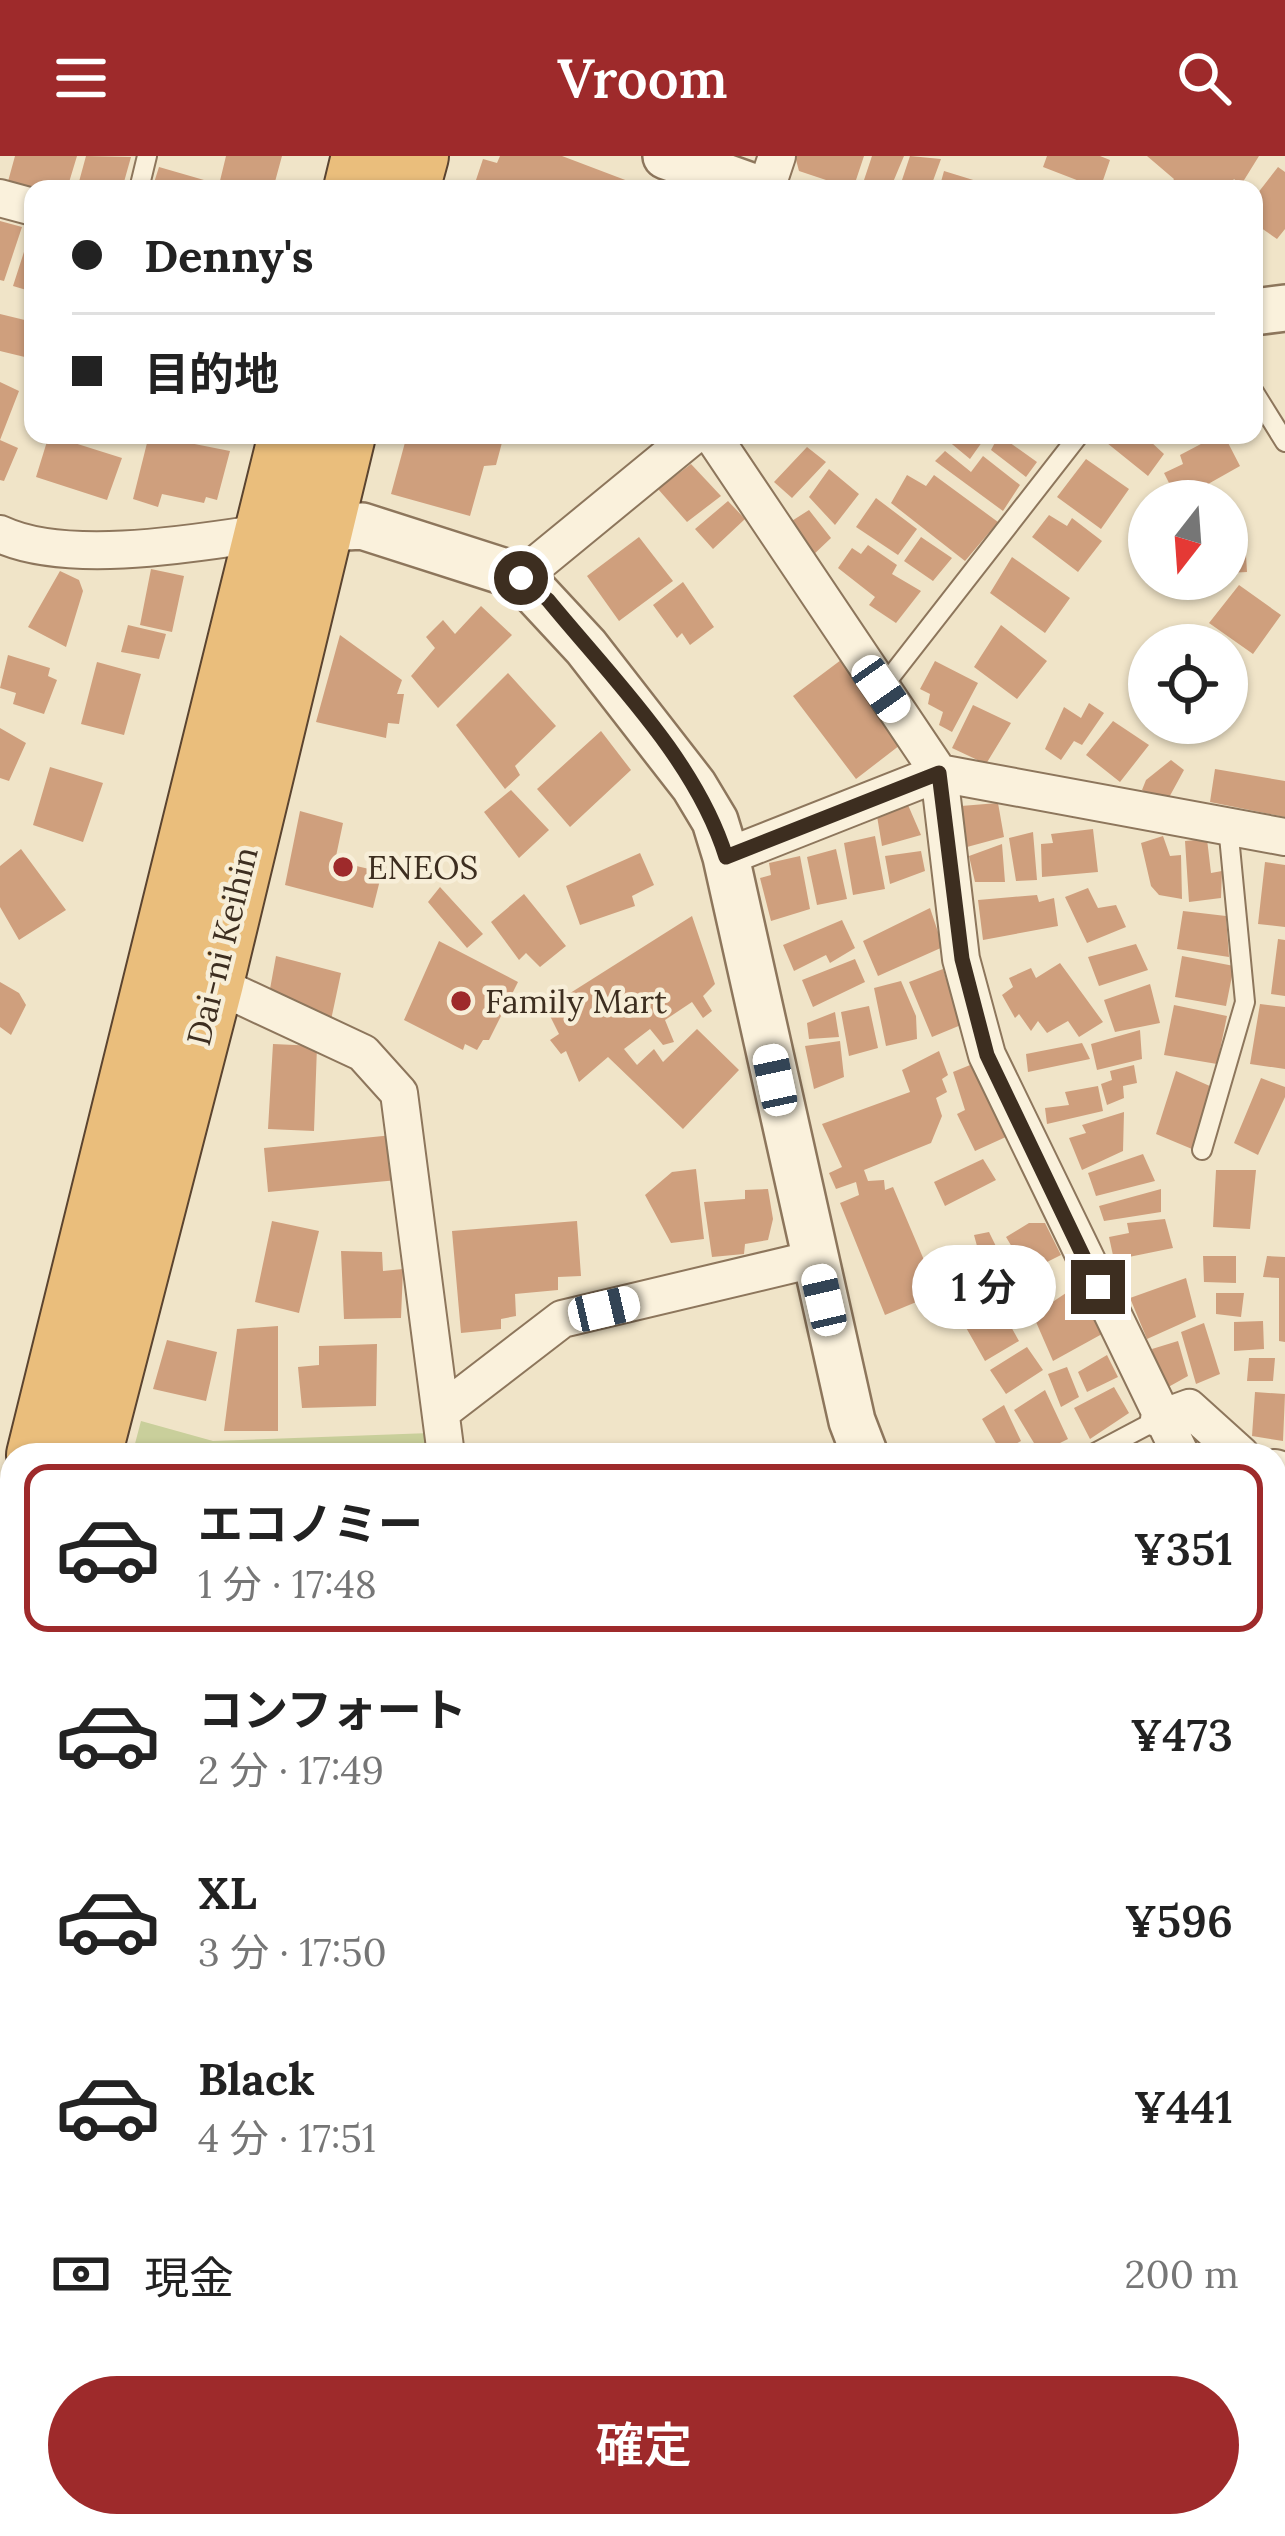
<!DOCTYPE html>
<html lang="ja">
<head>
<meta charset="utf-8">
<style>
	body { margin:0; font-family:Lora,"Noto Sans JP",serif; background:#f6f6f6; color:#222; height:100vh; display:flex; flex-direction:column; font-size:45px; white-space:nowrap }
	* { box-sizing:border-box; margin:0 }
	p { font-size:39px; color:#767676 }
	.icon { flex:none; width:66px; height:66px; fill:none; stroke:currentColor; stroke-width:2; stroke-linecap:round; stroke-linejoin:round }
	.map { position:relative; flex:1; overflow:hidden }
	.details { position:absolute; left:0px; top:1287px; width:1287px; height:1095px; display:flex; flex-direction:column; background:#fff; border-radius:36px 36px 0 0; box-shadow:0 3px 9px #0004 }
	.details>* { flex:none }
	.top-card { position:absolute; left:24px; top:24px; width:1239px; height:264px; border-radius:24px; box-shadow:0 3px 9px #0004; display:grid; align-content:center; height:264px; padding:0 48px; background:#fff }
	.needle { width:78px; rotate:197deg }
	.tools { position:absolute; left:1128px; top:324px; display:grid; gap:24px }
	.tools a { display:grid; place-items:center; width:120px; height:120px; border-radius:50%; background:#fff; box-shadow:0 3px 9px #0004; font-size:60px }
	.end { position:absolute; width:54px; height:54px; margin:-27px; border:15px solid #3d2e20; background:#fff; box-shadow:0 0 0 6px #fff }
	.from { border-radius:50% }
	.bubble { position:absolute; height:84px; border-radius:42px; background:#fff; box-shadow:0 3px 9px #0004; font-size:39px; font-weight:600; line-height:84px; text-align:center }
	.car { position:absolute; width:36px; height:72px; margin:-36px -18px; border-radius:15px; box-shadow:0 0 9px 3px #0007; background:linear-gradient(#fff 24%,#345 0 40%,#fff 0 76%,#345 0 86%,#fff 0) }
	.top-card b { display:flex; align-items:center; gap:42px; height:114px; font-size:45px }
	.top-card b+b { border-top:3px solid #e0e0e0 }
	.top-card i { width:30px; height:30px; background:#222 }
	ul { padding:21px 0 0; list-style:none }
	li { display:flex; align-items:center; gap:36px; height:168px; margin:0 24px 18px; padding:0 24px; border:6px solid transparent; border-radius:24px }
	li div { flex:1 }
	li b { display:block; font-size:45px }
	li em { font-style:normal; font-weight:600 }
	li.active { border-color:#9e2a2b }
	li>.icon { width:108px; height:108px; stroke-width:1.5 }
	.pay { display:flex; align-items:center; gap:30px; height:132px; padding:0 48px; font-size:45px }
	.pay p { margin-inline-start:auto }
	.primary-button { display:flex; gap:24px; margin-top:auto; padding:24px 48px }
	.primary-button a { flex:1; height:138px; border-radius:72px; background:#9e2a2b; color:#fff; font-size:48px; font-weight:600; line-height:138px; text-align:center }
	header { display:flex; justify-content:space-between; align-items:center; height:156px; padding:0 48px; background:#9e2a2b; color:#fff; font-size:54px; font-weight:600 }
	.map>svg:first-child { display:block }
</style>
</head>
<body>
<header><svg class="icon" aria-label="menu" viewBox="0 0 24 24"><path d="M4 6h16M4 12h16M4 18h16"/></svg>Vroom<svg class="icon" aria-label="search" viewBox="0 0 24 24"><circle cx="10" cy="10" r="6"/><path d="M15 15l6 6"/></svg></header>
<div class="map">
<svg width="1285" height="2380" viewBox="0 0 1285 2380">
	<rect width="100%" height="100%" fill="#f0e4c8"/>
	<!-- green -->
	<path fill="#c9cf9b" d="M141,1265L213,1285L430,1277L435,1299H132Z"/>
	<!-- building -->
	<path fill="#cf9f7d" d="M15,0H77L67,33L7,29Z
		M86,0L131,1L122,33H77Z
		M226,0H282L273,33H218Z
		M500,0H562L649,33H473L483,3L497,7Z
		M795,0H864L853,33L799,15Z
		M872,0H904L891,31L861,33Z
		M910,0L941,3L930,33L900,30Z
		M1047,0H1100L1110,4L1100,33L1043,11Z
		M1147,0H1259L1241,29L1234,23L1227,33H1176L1170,29L1174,23Z
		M159,11L204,24L202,33H152Z
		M1278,11L1285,16V73L1277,83L1254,67V42Z
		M944,15L983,27V33H939Z
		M0,65L22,71L4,125L0,124Z
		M32,71H33V136L13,130Z
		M0,158L33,166V203L0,195Z
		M0,226L19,235L0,284Z
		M49,279L122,302L107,344L36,321Z
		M149,279L230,295L217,344L206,341L204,347L162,338L158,351L133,343Z
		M407,279H504L496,309L484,310L470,360L391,338Z
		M941,279H987L970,303Z
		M999,279L1037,306L1026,321L991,294Z
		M1112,279H1153L1150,285L1164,298L1148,320L1107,287Z
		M1218,279H1224L1240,310L1178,345L1164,317L1183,308L1180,299Z
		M0,284L18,292L4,325L0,324Z
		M807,291L826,306L792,342L774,326Z
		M945,295L971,316L983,300L1020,329L1003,355L935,305Z
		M1086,303L1129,333L1101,373L1057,341Z
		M691,308L721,340L687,366L658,333Z
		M829,313L859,338L835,369L809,341Z
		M907,319L926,330L934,319L998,366L965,405L891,347Z
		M876,342L917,373L898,399L856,371Z
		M728,345L745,363L713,393L695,373Z
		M809,354L831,382L811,401L787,368Z
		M1049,359L1067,370L1072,362L1102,385L1078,416L1032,381Z
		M1244,365L1247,416L1227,417V367Z
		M639,381L673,425L619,465L587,420Z
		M921,381L952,402L933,425L904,405Z
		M868,389L897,409L892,418L921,435L896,467L869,449L875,441L838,412L852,392L861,398Z
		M1012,401L1070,442L1045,477L990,437Z
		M151,413L184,420L172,476L140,469Z
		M60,415L79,424L83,435L66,491L28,471Z
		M683,426L714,471L690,489L682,477L677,482L653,449Z
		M1239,429L1281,459L1253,498L1209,467Z
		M481,450L512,479L438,552L411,520L435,492L426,481L443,464L455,478Z
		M128,469L166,478L159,503L121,496Z
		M1001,469L1047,505L1017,543L974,511Z
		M340,479L402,524L397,538H404L399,568L388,567L386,582L316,566Z
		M8,499L50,512L48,520L57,524L44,558L13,548L16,537L0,532Z
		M841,504L904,586L856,623L793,540Z
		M935,505L978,527L952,576L939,569L943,556L928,548L930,538L920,533Z
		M97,506L141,518L124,579L81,568Z
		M508,517L556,570L515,610L520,619L505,633L456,569Z
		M1089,547L1104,557L1082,589L1074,585L1061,604L1045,593L1064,551L1081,562Z
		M973,549L1011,567L986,608L952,592Z
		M1113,565L1149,589L1120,626L1086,599Z
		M0,572L26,587L9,625L0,622Z
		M601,575L631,614L570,671L537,633Z
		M1171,604L1184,614L1166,647L1142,634L1146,624Z
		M50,611L103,627L83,686L33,669Z
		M1215,613L1285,625V661L1210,646Z
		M511,634L549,674L519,702L484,656Z
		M998,647L1004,681L967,691L961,650Z
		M908,649L921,679L882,690L877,660Z
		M300,655L343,667L335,705L382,716L373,752L285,729Z
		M1093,673L1098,716L1042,721L1041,688L1053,687L1051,678Z
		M1033,676L1037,724L1016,725L1009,682Z
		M875,680L885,733L853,739L844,687Z
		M1163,680L1170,700L1181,699L1182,743L1159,739L1151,730L1141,687Z
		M1207,683L1211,717L1222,715L1221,742L1189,746L1185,685Z
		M1002,688L1005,726H975L969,700Z
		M21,693L66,754L19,784L0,751V710Z
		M836,693L847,743L817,749L807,701Z
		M921,695L925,715L890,728L885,700Z
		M640,697L654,729L632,740L635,750L580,769L566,730Z
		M800,700L810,753L771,765L760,722L771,719L769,707Z
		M1265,706L1285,709V771L1258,768Z
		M440,731L483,778L467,792L428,746Z
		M1088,732L1098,752L1116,749L1126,771L1087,787L1065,741Z
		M524,738L566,790L540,811L526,797L519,804L491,766Z
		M1037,739L1039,746L1054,742L1058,770L983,784L978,744Z
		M930,752L943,791L878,820L863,785Z
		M1183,755L1226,760L1229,801L1177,793Z
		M692,760L715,828L703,840L712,855L703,862L692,846L665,864L674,886L663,889L650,873L624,893L637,909L654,893L663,906L697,873L739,914L683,973L608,901L579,926L566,895L561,898L550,884L559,878L550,860L556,846Z
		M842,764L855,792L830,807L826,799L794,815L783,789Z
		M1278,783L1285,784V840L1271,838Z
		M439,785L518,826L489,884H483L477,894L465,888L463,894L404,864Z
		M1136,788L1148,814L1099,830L1088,801Z
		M276,800L341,817L331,864L270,833Z
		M1182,800L1234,810L1226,850L1175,841Z
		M855,803L865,826L813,851L802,824Z
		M1060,807L1103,866L1079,881L1068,865L1047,877L1038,865L1031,875L1019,858L1015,862L1002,839L1013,831L1009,822L1031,812L1036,822Z
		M943,813L961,869L932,881L909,826Z
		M901,825L916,860L917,883L886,890L874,832Z
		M0,826L19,837L26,849L11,879L0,871Z
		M1150,828L1160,867L1115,876L1104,844Z
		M1260,848L1285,851V913L1250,908Z
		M1174,849L1227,860L1217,908L1164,899Z
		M869,850L878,892L849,900L841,856Z
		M835,856L839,881L809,883L807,867Z
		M1140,874L1142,903L1097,914L1091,888Z
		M840,885L844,921L814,933L805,890Z
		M1082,887L1090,903L1028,916L1026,898Z
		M273,888L317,890L314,975L268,973Z
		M939,895L948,919L942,923L947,936L936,942L942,960L931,987L864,1014L868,1025L884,1024L885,1034L893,1031L938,1137L885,1159L840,1047L859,1039L856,1026L836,1033L829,1017L842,1011L822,968L910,936L902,914Z
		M980,905L1008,980L975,995L957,958L965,954L953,916Z
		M1134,909L1137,927L1123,930L1124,942L1107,949L1101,928L1112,924L1110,915Z
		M1176,915L1212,931L1192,993L1156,978Z
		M1261,922L1285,931V941L1258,999L1234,987Z
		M1098,930L1103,955L1047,968L1045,952L1069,949L1065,936Z
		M1124,956L1123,995L1082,1014L1069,982L1086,977L1082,969Z
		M393,979L398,1024L268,1036L264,992Z
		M1143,998L1155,1025L1096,1040L1088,1017Z
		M983,1003L996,1024L945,1050L934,1026Z
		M696,1013L704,1083L671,1087L645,1039L672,1016Z
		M1216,1014H1256L1250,1073L1213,1071Z
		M768,1033L773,1063L768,1084L745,1088L744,1098L712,1101L704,1046L745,1043V1034Z
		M1161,1033V1056L1104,1065L1099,1050Z
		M1165,1063L1173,1092L1114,1104L1109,1081L1129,1077L1127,1067Z
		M272,1065L319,1075L299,1157L255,1146Z
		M577,1065L581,1120L558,1121V1134L515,1138L516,1160L501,1163V1173L461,1177L452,1075Z
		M1029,1067H1045L1061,1099L1027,1116L1006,1081Z
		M989,1076L1012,1123L974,1142L955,1101L977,1090L974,1079Z
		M341,1095L382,1096L383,1115L403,1113L401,1162L344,1163Z
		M1203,1100H1236V1127L1204,1126Z
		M1267,1100L1285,1101V1186L1279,1185V1122L1263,1121Z
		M1186,1122L1196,1161L1147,1183L1130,1142Z
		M1066,1137L1070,1146L1087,1137L1102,1178L1053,1205L1033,1159Z
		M1216,1137H1244L1241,1161L1216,1158Z
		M995,1142L1019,1185L985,1205L960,1161Z
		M1263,1165L1264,1193L1234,1195V1166Z
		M1204,1167L1220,1218L1196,1228L1181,1176Z
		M278,1170V1275H224L237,1173Z
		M167,1184L217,1196L206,1245L153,1233Z
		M1178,1185L1188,1220L1163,1234L1152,1193Z
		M377,1188L376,1250L302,1252L298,1211L319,1209V1190Z
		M1027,1191L1043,1214L1006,1238L990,1214Z
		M1107,1199L1118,1221L1087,1236L1078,1216Z
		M1249,1202H1275L1273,1225H1247Z
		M1067,1211L1079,1241L1061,1251L1048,1218Z
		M1114,1231L1129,1257L1090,1283L1074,1252Z
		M1045,1234L1068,1283L1040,1297L1014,1254Z
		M1255,1236L1285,1238L1283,1285L1252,1280Z
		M1004,1249L1021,1285L1001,1296L982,1263Z
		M1285,1585V1638L1281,1640L1275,1630V1590Z
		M1285,1663V1715L1275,1693V1668Z
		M6,1798L12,1799V1855L0,1851Z
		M0,1878L12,1882V2093L0,2091Z
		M4,2203L12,2207L10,2291L0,2289Z
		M1275,2275L1285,2297V2327L1275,2334Z
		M27,2370H85L116,2379L24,2380Z
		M417,2370H487L488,2380H418Z
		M668,2370H713L715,2380H669Z"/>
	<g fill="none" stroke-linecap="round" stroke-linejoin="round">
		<!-- service casing -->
		<g stroke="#8d765c" stroke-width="22">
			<path id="service" d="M139,33L147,0
				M1254,236L1285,286
				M881,533L1079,279
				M1202,994L1245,846L1228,670
				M1091,1299L1159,1263
				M0,1712L12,1715"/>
		</g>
		<!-- minor casing -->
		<g stroke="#8d765c" stroke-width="40">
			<path id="minor" d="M766,33L777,0
				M0,42L33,51
				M712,279L939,617L961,803L987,899L1181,1299
				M0,378C66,409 191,388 263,377
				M521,421L694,279
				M726,701L939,617L1285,681
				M213,827L363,897L399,937L446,1299
				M441,1256L562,1163L814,1103
				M1159,1263L1189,1252L1241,1299
				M1275,1312L1285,1315
				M1275,1460L1285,1477
				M1275,1841L1285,1835
				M1275,2167L1285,2164
				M0,2170L12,2147
				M501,2370L502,2380
				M309,2380L319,2370
				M1010,2380L1013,2370"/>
		</g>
		<!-- tertiary casing -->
		<g stroke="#8d765c" stroke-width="50">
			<path id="tertiary" d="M666,0L759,33
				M1254,156L1285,152
				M296,374L362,370L521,421L586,491L694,630L715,665L726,701L852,1265L865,1299
				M1275,2053L1285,2082
				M0,2315L12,2318
				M194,2370L210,2380"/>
		</g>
		<!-- trunk casing -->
		<g stroke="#5b4430" stroke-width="64">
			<path id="trunk" d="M354,33L362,0
				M409,33L418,0
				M37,1299L289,279
				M91,1299L213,827L345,279
				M0,1443L12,1396
				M0,1648L12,1602"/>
		</g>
		<!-- service -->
		<use href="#service" stroke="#faf1dc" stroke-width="18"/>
		<!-- minor -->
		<use href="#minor" stroke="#faf1dc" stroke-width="36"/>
		<!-- tertiary -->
		<use href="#tertiary" stroke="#faf1dc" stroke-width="45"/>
		<!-- trunk -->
		<use href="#trunk" stroke="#eabe7c" stroke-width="60"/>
	</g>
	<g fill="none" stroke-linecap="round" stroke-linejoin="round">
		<!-- route -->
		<path stroke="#3d2e20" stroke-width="15" d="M521,422L548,444C611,521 696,604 726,701L939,617L962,803L987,899L1098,1131"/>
	</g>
	<!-- markers -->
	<g fill="#9e2a2b" stroke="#f7eed8" stroke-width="4.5">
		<circle cx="343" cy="711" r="12"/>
		<circle cx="461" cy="845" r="12"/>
	</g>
	<g text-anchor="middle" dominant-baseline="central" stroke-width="9" stroke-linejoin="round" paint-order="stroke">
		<!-- poi labels -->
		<g font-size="33" fill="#3d2e20" stroke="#f7eed8" text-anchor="start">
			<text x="367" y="711">ENEOS</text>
			<text x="485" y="845">Family Mart</text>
		</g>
		<!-- street labels -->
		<g font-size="33" fill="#3d2e20" stroke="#f7eed8">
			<text transform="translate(222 790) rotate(-76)">Dai-ni Keihin</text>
		</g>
	</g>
</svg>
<div class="tools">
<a><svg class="needle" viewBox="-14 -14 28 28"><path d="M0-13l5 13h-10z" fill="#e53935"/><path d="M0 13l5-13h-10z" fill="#767676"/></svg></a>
<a><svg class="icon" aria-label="locate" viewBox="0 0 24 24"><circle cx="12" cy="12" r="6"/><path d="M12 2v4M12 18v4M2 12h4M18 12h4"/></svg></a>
</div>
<i class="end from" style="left:521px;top:422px"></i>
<i class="end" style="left:1098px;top:1131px"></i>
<div class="bubble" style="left:912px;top:1089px;width:144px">1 分</div>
<i class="car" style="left:881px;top:533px;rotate:145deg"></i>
<i class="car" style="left:775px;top:924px;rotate:348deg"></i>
<i class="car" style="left:824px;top:1144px;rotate:347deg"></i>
<i class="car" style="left:604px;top:1153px;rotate:77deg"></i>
<div class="top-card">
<b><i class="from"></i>Denny's</b>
<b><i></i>目的地</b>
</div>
<section class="details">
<ul>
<li class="active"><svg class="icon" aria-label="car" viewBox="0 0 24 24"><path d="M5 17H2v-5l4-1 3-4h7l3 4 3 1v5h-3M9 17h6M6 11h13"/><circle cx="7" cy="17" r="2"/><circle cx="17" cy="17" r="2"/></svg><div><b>エコノミー</b><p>1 分 · 17:48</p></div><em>¥351</em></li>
<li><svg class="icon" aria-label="car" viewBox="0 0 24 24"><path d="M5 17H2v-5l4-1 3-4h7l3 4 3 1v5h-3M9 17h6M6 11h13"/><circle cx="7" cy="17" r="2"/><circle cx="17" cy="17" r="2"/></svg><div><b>コンフォート</b><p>2 分 · 17:49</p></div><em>¥473</em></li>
<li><svg class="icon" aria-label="car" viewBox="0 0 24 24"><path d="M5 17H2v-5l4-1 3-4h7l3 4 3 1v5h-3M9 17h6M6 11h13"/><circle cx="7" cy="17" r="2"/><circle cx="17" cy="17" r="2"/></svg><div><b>XL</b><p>3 分 · 17:50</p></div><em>¥596</em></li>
<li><svg class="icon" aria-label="car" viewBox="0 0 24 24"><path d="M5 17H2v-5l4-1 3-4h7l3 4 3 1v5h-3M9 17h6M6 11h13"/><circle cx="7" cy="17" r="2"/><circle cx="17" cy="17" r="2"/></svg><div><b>Black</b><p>4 分 · 17:51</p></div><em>¥441</em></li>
</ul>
<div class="pay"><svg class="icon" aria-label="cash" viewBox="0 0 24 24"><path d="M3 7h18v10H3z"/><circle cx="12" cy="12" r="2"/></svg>現金<p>200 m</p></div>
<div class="primary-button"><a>確定</a></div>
</section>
</div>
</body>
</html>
